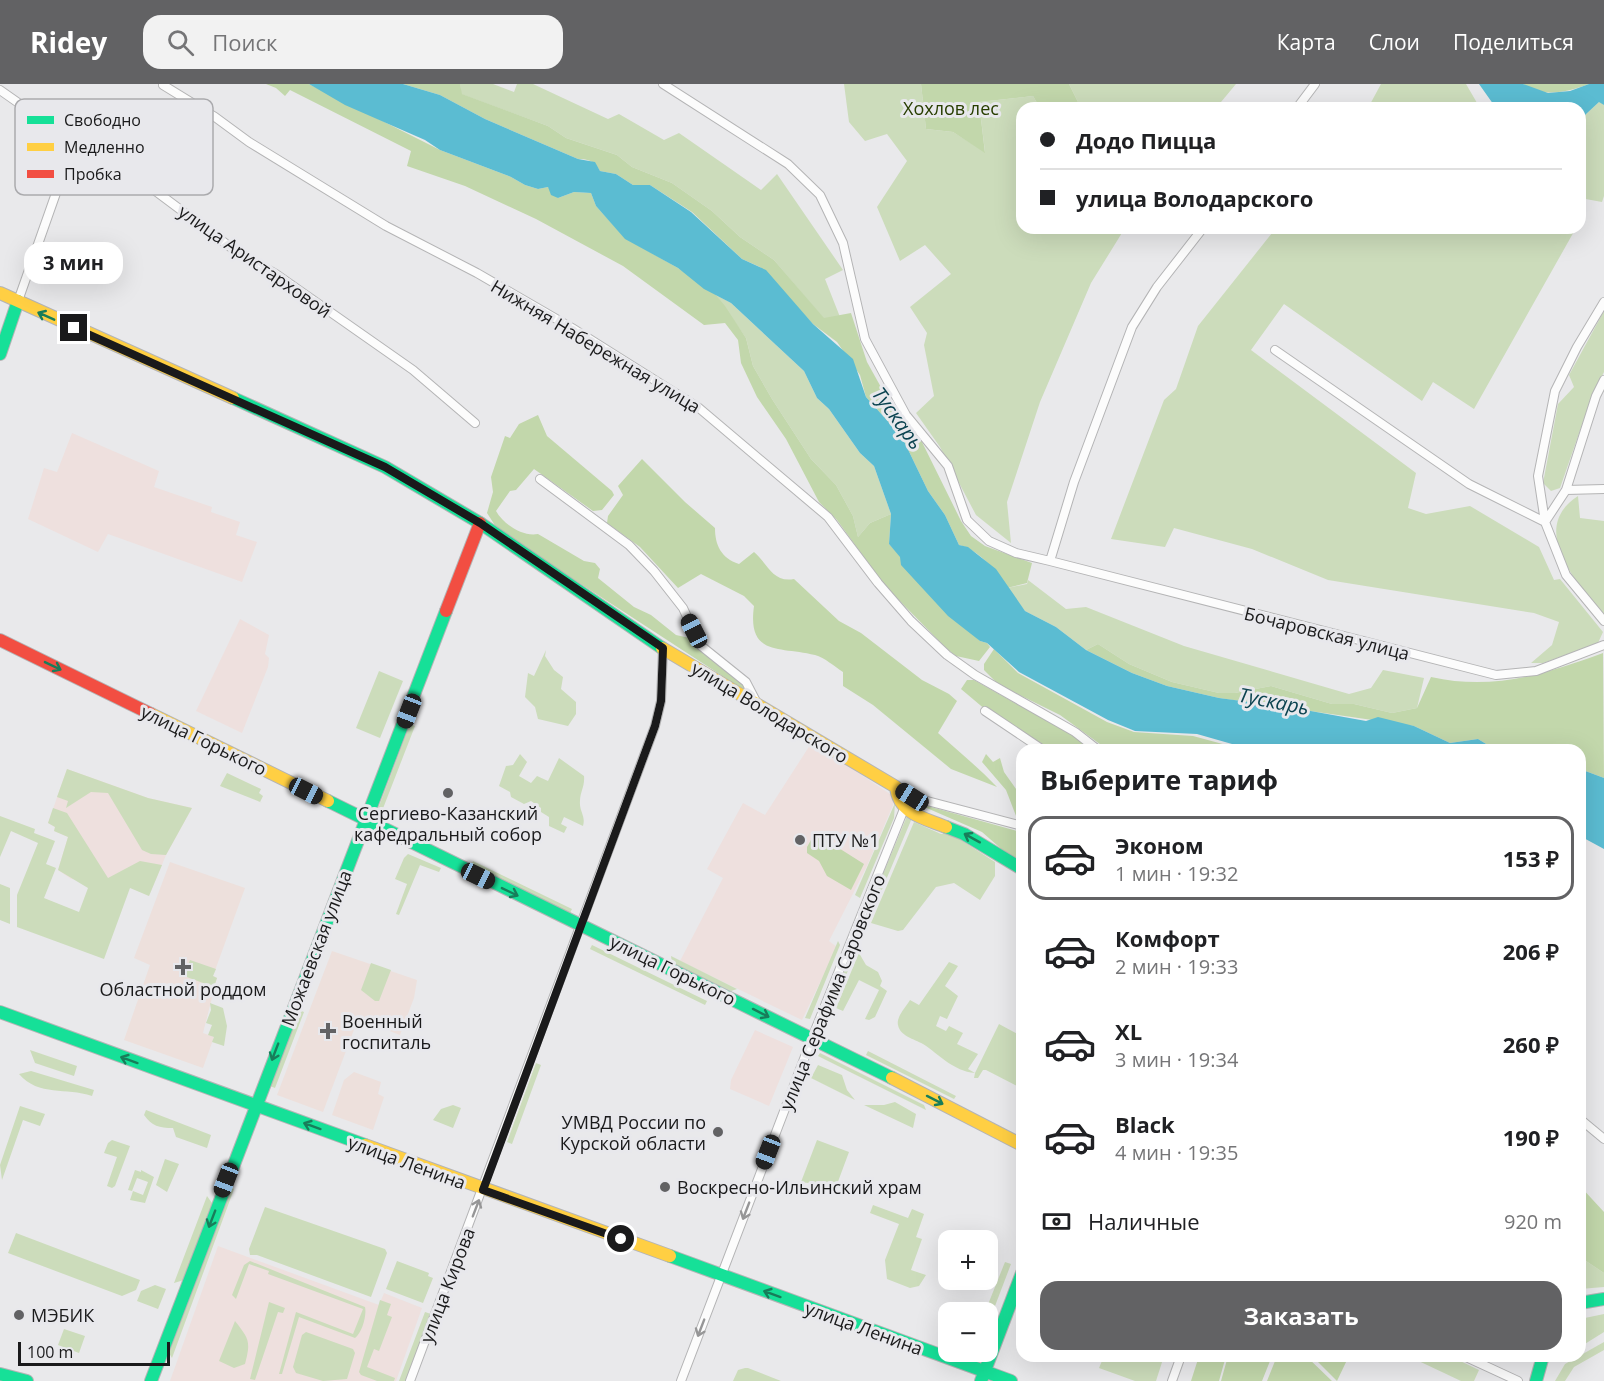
<!DOCTYPE html>
<html lang="ru">
<head>
<meta charset="utf-8">
<style>
	body { margin:0; font-family:"Open Sans",sans-serif; background:#f2f2f2; color:#202124; height:100vh; display:flex; flex-direction:column; font-size:22px; white-space:nowrap }
	* { box-sizing:border-box; margin:0 }
	p { font-size:20px; color:#757577 }
	.icon { flex:none; width:33px; height:33px; fill:none; stroke:currentColor; stroke-width:2; stroke-linecap:round; stroke-linejoin:round }
	.map { position:relative; flex:1; overflow:hidden }
	.side { position:absolute; left:1016px; top:660px; width:570px; height:618px; display:flex; flex-direction:column; background:#fff; border-radius:18px; box-shadow:0 6px 24px #0002 }
	.side>* { flex:none }
	.hud { position:absolute; left:1016px; top:18px; width:570px; height:132px; border-radius:18px; box-shadow:0 6px 24px #0002; display:grid; align-content:center; height:132px; padding:0 24px; background:#fff }
	.controls { position:absolute; left:938px; top:1146px; display:grid; gap:12px }
	.controls a { display:grid; place-items:center; width:60px; height:60px; border-radius:12px; background:#fff; box-shadow:0 6px 24px #0002; font-size:30px }
	.scale { position:absolute; left:18px; bottom:15px; width:152px; box-sizing:border-box; padding-left:6px; border:3px solid #1a1a1b; border-top:0; font-size:16px; line-height:21px; white-space:nowrap; color:#1a1a1b; -webkit-text-stroke:4px #e8e8ec; paint-order:stroke }
	.end { position:absolute; width:27px; height:27px; margin:-14px; border:8px solid #1a1a1b; background:#fff; box-shadow:0 0 0 3px #fff }
	.from { border-radius:50% }
	.bubble { position:absolute; height:42px; border-radius:18px; background:#fff; box-shadow:0 6px 24px #0002; font-size:20px; font-weight:700; line-height:42px; text-align:center }
	.car { position:absolute; width:18px; height:36px; margin:-18px -9px; border-radius:8px; box-shadow:0 0 4px 2px #0007; background:linear-gradient(#222 24%,#8ab4d8 0 40%,#222 0 76%,#8ab4d8 0 86%,#222 0) }
	.hud b { display:flex; align-items:center; gap:21px; height:57px; font-size:22px }
	.hud b+b { border-top:2px solid #e0e0e0 }
	.hud i { width:15px; height:15px; background:#202124 }
	ul { padding:0; list-style:none }
	li { display:flex; align-items:center; gap:18px; height:84px; margin:0 12px 9px; padding:0 12px; border:3px solid transparent; border-radius:18px }
	li div { flex:1 }
	li b { display:block; font-size:22px }
	li em { font-style:normal; font-weight:700 }
	li.current { border-color:#626264 }
	li>.icon { width:54px; height:54px; stroke-width:1.5 }
	h2 { padding:0 24px; font-size:27px; line-height:72px }
	.pay { display:flex; align-items:center; gap:15px; height:66px; padding:0 24px; font-size:22px }
	.pay p { margin-inline-start:auto }
	.action { display:flex; gap:12px; margin-top:auto; padding:12px 24px }
	.action a { flex:1; height:69px; border-radius:18px; background:#626264; color:#fff; font-size:24px; font-weight:700; line-height:69px; text-align:center }
	header { display:flex; align-items:center; gap:36px; box-sizing:border-box; height:84px; padding:0 30px; background:#626264; color:#fff }
	header strong { font-size:28px }
	nav { display:flex; gap:33px; margin-inline-start:auto; font-size:21px }
	.search { width:420px; height:54px; background:#f2f2f2; display:flex; align-items:center; gap:15px; box-sizing:border-box; padding:0 21px; border-radius:18px; color:#757577; font-size:22px }
	.map>svg:first-child { display:block }
</style>
</head>
<body>
<header>
<strong>Ridey</strong>
<div class="search"><svg class="icon" aria-label="search" viewBox="0 0 24 24"><circle cx="10" cy="10" r="6"/><path d="M15 15l6 6"/></svg>Поиск</div>
<nav><a>Карта</a><a>Слои</a><a>Поделиться</a></nav>
</header>
<div class="map">
<svg width="1604" height="1297" viewBox="0 0 1604 1297">
	<rect width="100%" height="100%" fill="#e9e9eb"/>
	<!-- education -->
	<path fill="#eee0de" d="M72,349L159,387L154,403L212,423L211,428L240,438L236,451L257,458L242,498L108,450L98,468L28,435L44,384L57,388Z
		M240,535L269,551L265,570L269,574L268,583L242,649L196,627Z
		M812,658L896,714L867,782L829,857L837,863L802,936L680,877L723,794L707,785L743,719L765,731Z
		M67,685L148,714L192,724L166,771L149,812L125,801L71,795L58,786L68,753L54,747L55,743L48,739Z
		M755,946L793,963L769,1022L730,1005L731,996Z
		M218,1162L379,1221L384,1209L422,1224L396,1297H170Z"/>
	<!-- medical -->
	<path fill="#ede0dc" d="M170,778L245,804L213,892L217,894L203,949L214,953L203,984L124,956L150,881L134,874Z
		M332,867L417,896L414,914L400,951L358,935L323,1028L277,1011Z
		M354,988L381,998L378,1010L384,1013L373,1046L332,1031L344,996Z"/>
	<!-- green -->
	<path fill="#ccdcbb" d="M460,0H493L514,8L517,0H533L608,35L619,30L664,56L679,49L761,106L777,90L843,186L825,195L840,233L824,235L774,176L740,153L712,127L672,99L632,83L617,71L566,54L548,42L461,10Z
		M844,0H921L926,45L953,48L985,68L979,18L1033,12L1040,24H1022V144H1125L1091,199L1040,318L1007,418L1011,459L976,431L940,363L916,329L934,312L924,261L927,249L910,223L951,190L925,161L900,177L877,123L907,77L887,50L865,57L849,38Z
		M1069,0H1236L1216,24H1081Z
		M1381,0H1466L1480,24H1368Z
		M1600,17L1604,21V112L1602,118L1580,114V28L1585,31Z
		M1276,144H1576L1474,325L1433,298L1422,317L1284,220L1251,266L1416,389L1408,424L1426,430L1470,422L1539,463L1554,496L1560,495L1603,548L1598,559L1543,579H1531L1552,561L1559,538L1534,529L1328,496L1252,465L1174,444L1165,463L1111,455L1164,316L1176,305L1198,242Z
		M716,211L731,219L804,287L817,314L829,325L860,369L874,382L891,430L870,439L858,453L853,432L836,401L811,375L772,315L753,282L746,254Z
		M1604,227V288L1592,312L1560,404L1551,407L1543,399L1558,320L1574,303L1569,291Z
		M1578,412L1580,434L1604,437V531C1578,501 1527,445 1578,412Z
		M1028,496L1066,525L1086,523L1184,562L1349,610L1371,604L1383,586L1424,594L1417,624L1392,629L1354,620H1332L1271,602L1235,609H1219L1172,598L1129,580L1098,560L1086,566L1056,543L1025,527L1007,504L1027,500Z
		M546,566L545,572L554,586L563,593L561,605L576,618V630L568,642L538,635L535,623L525,613L528,589L534,592Z
		M379,587L403,597L380,654L356,644Z
		M410,640L415,642L382,727L378,725Z
		M520,670L527,678L519,692L531,699L537,692L548,697L559,674L584,692C585,702 580,708 580,717C579,727 586,732 583,742L564,733L561,740L567,743L564,749L549,742V733L541,728V724L531,717L524,720L511,713L510,708L499,702L506,682L513,681Z
		M67,685L148,714L192,724L166,771L151,770L142,766L108,709L91,708L66,724L68,717L57,713Z
		M227,689L261,705L259,709L263,712L260,718L263,719L220,702Z
		M895,719L894,734L860,814L855,811Z
		M53,724L67,729L108,794L140,777L162,781L149,812L130,804L104,875L17,843V811L38,759L11,747L0,773V732L35,745L34,749L55,757L46,780L56,784L44,814L79,828L88,804L58,786L68,753L54,747L55,743L48,739Z
		M907,732L912,734L826,939L822,937Z
		M914,738L941,750L950,749L995,778V792L980,816L954,799L936,803L903,846L898,847L871,839Z
		M408,770L441,784L439,788L420,781L399,831L396,830L407,800L395,795L404,774Z
		M473,777L572,825L569,831L471,782Z
		M0,800L10,804V840L0,836Z
		M838,857L840,861L810,935L805,934Z
		M592,861L707,917L705,921L590,865Z
		M859,869L866,881L878,888L882,897L880,902L887,907L875,933L869,936L865,935L879,906L859,896L843,927L836,924Z
		M671,872L737,905L731,907L672,879Z
		M190,876L216,885L213,892L217,894L214,903L184,892Z
		M949,878L958,882L945,902L958,912L947,935L940,932L936,942L946,947L949,942L963,949L957,960L978,970L968,985L975,989L999,940L1021,952V1004L986,986H983L978,994H974L975,989C953,987 940,971 923,960C914,955 900,952 898,941C896,933 906,923 910,916L919,921Z
		M371,879L391,886L379,917H375L361,906Z
		M210,919L223,924L227,942L224,962L212,958L214,953L208,951L212,941L206,939L211,926Z
		M299,926L304,928L275,1004L270,1002Z
		M30,966L77,982L74,992L35,979Z
		M868,967L956,1012L954,1015L866,971Z
		M820,969L924,1021L926,1026L818,972Z
		M536,979L541,981L512,1060L507,1058Z
		M818,981L842,991L847,1006L855,1016L811,994Z
		M31,987L94,1006L92,1012C66,1003 39,1013 19,990Z
		M895,1018L916,1030L913,1044L864,1021H884Z
		M453,1021L461,1024L453,1044L433,1036L441,1025Z
		M20,1022L45,1030L40,1042L23,1036L2,1096L0,1081Z
		M146,1026L211,1051L207,1064L176,1053L173,1044C159,1044 152,1042 144,1031Z
		M112,1056L130,1062L115,1102L112,1104L107,1102L117,1073L104,1069L108,1059Z
		M817,1056L849,1068L836,1103L801,1098Z
		M165,1075L179,1080L167,1108L156,1101Z
		M135,1086L141,1088V1086L154,1093L145,1119L130,1116L133,1107L143,1111L148,1098L137,1094L132,1107L128,1106Z
		M232,1104L234,1105L172,1274L169,1269Z
		M207,1112L212,1119L184,1196L174,1199Z
		M873,1121L908,1134L912,1125L924,1130L916,1153L922,1155L911,1186L926,1191L919,1202L910,1204L887,1195L885,1176L899,1140L870,1129Z
		M265,1123L385,1165L387,1169L371,1213L257,1171H250L249,1165Z
		M16,1149L140,1196L136,1206L122,1212L8,1169Z
		M1580,1173L1604,1189V1203L1580,1205Z
		M250,1177L365,1223C367,1231 362,1249 355,1254L299,1233L282,1290H279L296,1228L353,1250L363,1225L268,1190L269,1187L249,1180L236,1215L232,1211L244,1181Z
		M397,1177L429,1189L428,1192L433,1194L423,1219L386,1205Z
		M1005,1178L1011,1180L987,1243L985,1228Z
		M155,1201L166,1205L158,1225L137,1217L141,1207Z
		M380,1216L391,1220L387,1231L392,1233L379,1267L374,1265L367,1283L395,1294L394,1297H377L361,1291L359,1288Z
		M269,1218L285,1224L283,1229L278,1228L255,1296L250,1295Z
		M425,1228L431,1230L406,1297H399Z
		M1604,1230V1248L1580,1263V1235Z
		M235,1237C249,1255 251,1257 245,1280L234,1284L219,1277Z
		M64,1245L85,1252L79,1269L58,1261Z
		M306,1248L353,1265L355,1269L347,1295L323,1297L296,1289L293,1283L302,1251Z
		M1604,1258V1266L1574,1283L1565,1297H1555L1565,1280Z
		M1104,1272H1164L1156,1297H1135L1099,1284Z
		M1408,1272H1450L1479,1286L1474,1297H1461Z
		M745,1284H748L781,1297H733L738,1286Z"/>
	<!-- forest -->
	<path fill="#c2d7ab" d="M266,0H309L440,66L511,93L525,101L538,105L548,103L558,114L574,108L591,109L596,122L625,154L678,184L716,211L725,222L746,254L753,282L772,315L811,375L836,401L853,432L858,453L870,439L891,430L889,460L980,557L987,559L990,563L979,577L956,572L947,565L884,501L837,436L819,418L786,355L757,313L741,279L738,256L725,239L704,241L623,182L536,135L465,102L407,82L411,67L290,6L285,12L276,4Z
		M403,0H460L462,10L548,42L566,54L617,71L632,83L672,99L712,127L740,153L774,176L824,234L851,229L867,278L882,305L920,354L961,437L971,452L985,462L1032,479L1027,499L1007,504C998,488 978,465 959,461L945,431L928,407L902,353L866,313L860,291L837,258L813,240L760,183L742,175L692,128L650,101H633L616,90L600,87C594,77 589,75 578,75L485,35L440,11Z
		M921,0H1069L1081,24H1040L1033,12L979,18L985,69L953,48L926,45Z
		M1523,0H1589C1567,8 1544,14 1523,0Z
		M538,331L547,352L612,407L614,411L602,426L593,427L534,385L516,406L510,407L496,427C504,441 523,453 538,450L584,477L595,479L600,485L598,494L634,523L651,531L676,551L694,555C705,578 735,587 750,610L498,446L487,429L493,408L491,393L505,352L510,354L519,340Z
		M642,375L685,418L715,444C715,461 721,474 739,480L754,468C768,480 773,499 794,495L839,537L861,549L922,596L949,610L957,617L938,649C958,667 978,683 997,703L951,685L873,621L843,602V588C834,582 825,574 815,571C780,562 747,573 754,522L744,512L701,490L678,504L640,463L607,439L608,432L623,411L618,402Z
		M1098,560L1129,580L1172,598L1219,609H1235L1271,602L1332,620H1354L1392,629L1417,624L1431,593C1494,607 1545,590 1603,569L1604,694L1580,685V666H1496L1478,655L1450,659L1414,642L1219,614L1167,602L1132,589L1086,566Z
		M994,565L1018,589L1107,638L1134,648L1193,652L1245,666H1108L1060,631L999,601L984,586V580Z
		M967,596H974L1072,651L1092,666H1053L993,632L961,605Z
		M986,670L993,678L1000,674L1004,688L1021,712V738L1018,737L1006,706L982,678Z
		M913,718L1021,748V782L982,748Z
		M815,749L864,780L851,806L827,792L819,777L807,769V763Z
		M1580,1102L1604,1128V1189L1580,1173Z
		M1199,1272H1226L1219,1297H1191Z
		M1228,1272H1272L1262,1297H1221Z
		M1277,1272H1306L1332,1297H1267Z
		M1312,1272H1343L1347,1276L1337,1297Z"/>
	<!-- water -->
	<path fill="#5bbcd2" d="M309,0H403L440,11L485,35L578,75L595,78L600,87L616,90L633,101H650L691,128L742,175L766,186L813,240L853,275L866,313L902,353L928,407L945,431L959,461L968,463L996,485L1025,527L1056,543L1086,566L1132,589L1167,602L1219,614L1294,624L1366,637L1378,633L1414,642L1450,659L1478,655L1496,666H1253L1197,650L1135,647L1108,636L1019,588L987,559L980,557L948,532L901,481L900,473L889,460L891,430L874,382L860,369L829,325L817,314L804,287L731,219L704,205L678,184L625,155L596,122L591,109L574,108L558,114L551,111L548,103L538,105L525,101L511,93L440,66L425,56L345,21Z
		M1479,0H1523L1548,9L1570,7L1589,0H1604V21L1599,18L1585,31L1580,28V24H1496Z
		M1580,685L1604,694V765L1580,752Z"/>
	<g fill="none" stroke-linecap="round" stroke-linejoin="round">
		<!-- street casing -->
		<g stroke="#b4b4b5" stroke-width="10">
			<path id="street" d="M663,0L788,80L820,111L843,159L865,255L906,331L948,382L967,436L989,457L1016,469L1050,477
				M163,1L215,33L249,58L386,142L477,189L572,244L699,324L828,433L878,499L911,537L947,571L975,591L1075,648L1098,666
				M0,6L74,58L88,60L106,70L237,168L276,190L413,286L475,339
				M1297,24L1315,0
				M1203,144L1157,203L1132,243L1074,398L1050,477L1496,591L1536,587L1604,561
				M18,217L74,58
				M1275,266L1469,400L1545,438L1566,491L1604,537
				M540,395L629,461L654,487L683,524L700,561L746,598L759,623
				M1566,406L1604,405
				M1545,438L1538,392L1555,307L1577,263L1604,218
				M1545,438L1566,406L1596,312L1604,296
				M985,627L1043,666
				M896,703L912,713L1022,742
				M1580,1035L1604,1055
				M1464,1272L1518,1297
				M410,1297L655,642L661,617L663,564
				M681,1297L812,954L904,725
				M1172,1297L1181,1272"/>
		</g>
		<!-- fast casing -->
		<g stroke="#b4b4b5" stroke-width="14">
			<path id="fast" d="M0,270L18,217
				M233,314L385,383L480,439L662,564
				M328,717L892,994
				M946,743L964,750L1022,785
				M0,928L365,1061
				M670,1172L1011,1297
				M1580,1219L1604,1215
				M0,1290L27,1297
				M151,1297L446,527
				M981,1297L1022,1189
				M1536,1297L1543,1272"/>
		</g>
		<!-- slow casing -->
		<g stroke="#b4b4b5" stroke-width="14">
			<path id="slow" d="M0,209L233,314
				M662,564L896,703C899,730 924,734 946,743
				M151,630L328,717
				M892,994L1022,1061
				M365,1061L670,1172"/>
		</g>
		<!-- jam casing -->
		<g stroke="#b4b4b5" stroke-width="14">
			<path id="jam" d="M446,527L480,439
				M0,556L151,630"/>
		</g>
		<!-- street -->
		<use href="#street" stroke="#fcfcfc" stroke-width="8"/>
		<!-- fast -->
		<use href="#fast" stroke="#16e098" stroke-width="12"/>
		<!-- slow -->
		<use href="#slow" stroke="#ffcf43" stroke-width="12"/>
		<!-- jam -->
		<use href="#jam" stroke="#f24e42" stroke-width="12"/>
	</g>
	<!-- one-way arrows -->
	<defs><path id="oneway-shaft" d="M-6 0H5M1.5-3L5.5 0L1.5 3" fill="none" stroke-width="1.6" stroke-linecap="round" stroke-linejoin="round" transform="scale(1.5)"/></defs>
	<g stroke="#187d5a">
		<use href="#oneway-shaft" transform="translate(46 232) rotate(-156)"/>
		<use href="#oneway-shaft" transform="translate(53 582) rotate(26)"/>
		<use href="#oneway-shaft" transform="translate(972 754) rotate(-151)"/>
		<use href="#oneway-shaft" transform="translate(510 808) rotate(26)"/>
		<use href="#oneway-shaft" transform="translate(761 929) rotate(27)"/>
		<use href="#oneway-shaft" transform="translate(275 968) rotate(111)"/>
		<use href="#oneway-shaft" transform="translate(129 976) rotate(-160)"/>
		<use href="#oneway-shaft" transform="translate(935 1016) rotate(27)"/>
		<use href="#oneway-shaft" transform="translate(312 1042) rotate(-160)"/>
		<use href="#oneway-shaft" transform="translate(212 1135) rotate(111)"/>
		<use href="#oneway-shaft" transform="translate(772 1210) rotate(-160)"/>
	</g>
	<g stroke="#969697">
		<use href="#oneway-shaft" transform="translate(476 1124) rotate(-69)"/>
		<use href="#oneway-shaft" transform="translate(746 1127) rotate(111)"/>
		<use href="#oneway-shaft" transform="translate(701 1244) rotate(111)"/>
	</g>
	<g fill="none" stroke-linecap="round" stroke-linejoin="round">
		<!-- route -->
		<path stroke="#1a1a1b" stroke-width="8" d="M74,244L385,383L480,439L663,564L661,617L655,642L483,1106L621,1155"/>
	</g>
	<!-- markers -->
	<g fill="#626264" stroke="#e8e8ec" stroke-width="2">
		<circle cx="448" cy="709" r="6"/>
		<circle cx="800" cy="756" r="6"/>
		<path d="M180 874h6v6h6v6h-6v6h-6v-6h-6v-6h6z"/>
		<path d="M325 938h6v6h6v6h-6v6h-6v-6h-6v-6h6z"/>
		<circle cx="718" cy="1048" r="6"/>
		<circle cx="665" cy="1103" r="6"/>
		<circle cx="19" cy="1231" r="6"/>
	</g>
	<g text-anchor="middle" dominant-baseline="central" stroke-width="6" stroke-linejoin="round" paint-order="stroke">
		<!-- park labels -->
		<g font-size="18" fill="#283e00" stroke="#e8e8ec">
			<text x="951" y="24">Хохлов лес</text>
		</g>
		<!-- street labels -->
		<g font-size="18" fill="#1a1a1b" stroke="#e8e8ec">
			<text transform="translate(255 177) rotate(35)">улица Аристарховой</text>
			<text transform="translate(596 262) rotate(31)">Нижняя Набережная улица</text>
			<text transform="translate(1327 549) rotate(14)">Бочаровская улица</text>
			<text transform="translate(770 628) rotate(31)">улица Володарского</text>
			<text transform="translate(204 656) rotate(26)">улица Горького</text>
			<text transform="translate(316 864) rotate(-69)">Можаевская улица</text>
			<text transform="translate(673 886) rotate(26)">улица Горького</text>
			<text transform="translate(832 908) rotate(-68)">улица Серафима Саровского</text>
			<text transform="translate(407 1078) rotate(20)">улица Ленина</text>
			<text transform="translate(447 1201) rotate(-69)">улица Кирова</text>
			<text transform="translate(864 1244) rotate(20)">улица Ленина</text>
		</g>
		<!-- poi labels -->
		<g font-size="18" fill="#1a1a1b" stroke="#e8e8ec" text-anchor="start">
			<text x="448" y="729" text-anchor="middle">Сергиево-Казанский<tspan x="448" dy="21">кафедральный собор</tspan></text>
			<text x="812" y="756">ПТУ №1</text>
			<text x="183" y="905" text-anchor="middle">Областной роддом</text>
			<text x="342" y="937">Военный<tspan x="342" dy="21">госпиталь</tspan></text>
			<text x="706" y="1038" text-anchor="end">УМВД России по<tspan x="706" dy="21">Курской области</tspan></text>
			<text x="677" y="1103">Воскресно-Ильинский храм</text>
			<text x="31" y="1231">МЭБИК</text>
		</g>
		<!-- water labels -->
		<g font-size="20" font-style="italic" fill="#0b4350" stroke="#e8e8ec">
			<text transform="translate(898 334) rotate(54)">Тускарь</text>
			<text transform="translate(1274 617) rotate(11)">Тускарь</text>
		</g>
	</g>
	<!-- legend -->
	<rect x="15" y="15" width="198" height="96" rx="9" fill="#e8e8ec" stroke="#aaaaad" stroke-width="1.5"/>
	<rect x="27" y="32" width="27" height="8" fill="#16e098"/>
	<rect x="27" y="59" width="27" height="8" fill="#ffcf43"/>
	<rect x="27" y="86" width="27" height="8" fill="#f24e42"/>
	<g font-size="16" fill="#1a1a1b">
		<text x="64" y="42">Свободно</text>
		<text x="64" y="69">Медленно</text>
		<text x="64" y="96">Пробка</text>
	</g>
</svg>
<div class="controls">
<a>+</a>
<a>−</a>
</div>
<div class="scale">100 m</div>
<i class="end from" style="left:621px;top:1155px"></i>
<i class="end" style="left:74px;top:244px"></i>
<div class="bubble" style="left:24px;top:158px;width:99px">3 мин</div>
<i class="car" style="left:694px;top:547px;rotate:333deg"></i>
<i class="car" style="left:409px;top:627px;rotate:201deg"></i>
<i class="car" style="left:306px;top:707px;rotate:117deg"></i>
<i class="car" style="left:912px;top:713px;rotate:302deg"></i>
<i class="car" style="left:478px;top:792px;rotate:116deg"></i>
<i class="car" style="left:768px;top:1068px;rotate:201deg"></i>
<i class="car" style="left:226px;top:1096px;rotate:201deg"></i>
<div class="hud">
<b><i class="from"></i>Додо Пицца</b>
<b><i></i>улица Володарского</b>
</div>
<section class="side">
<h2>Выберите тариф</h2>
<ul>
<li class="current"><svg class="icon" aria-label="car" viewBox="0 0 24 24"><path d="M5 17H2v-5l4-1 3-4h7l3 4 3 1v5h-3M9 17h6M6 11h13"/><circle cx="7" cy="17" r="2"/><circle cx="17" cy="17" r="2"/></svg><div><b>Эконом</b><p>1 мин · 19:32</p></div><em>153 ₽</em></li>
<li><svg class="icon" aria-label="car" viewBox="0 0 24 24"><path d="M5 17H2v-5l4-1 3-4h7l3 4 3 1v5h-3M9 17h6M6 11h13"/><circle cx="7" cy="17" r="2"/><circle cx="17" cy="17" r="2"/></svg><div><b>Комфорт</b><p>2 мин · 19:33</p></div><em>206 ₽</em></li>
<li><svg class="icon" aria-label="car" viewBox="0 0 24 24"><path d="M5 17H2v-5l4-1 3-4h7l3 4 3 1v5h-3M9 17h6M6 11h13"/><circle cx="7" cy="17" r="2"/><circle cx="17" cy="17" r="2"/></svg><div><b>XL</b><p>3 мин · 19:34</p></div><em>260 ₽</em></li>
<li><svg class="icon" aria-label="car" viewBox="0 0 24 24"><path d="M5 17H2v-5l4-1 3-4h7l3 4 3 1v5h-3M9 17h6M6 11h13"/><circle cx="7" cy="17" r="2"/><circle cx="17" cy="17" r="2"/></svg><div><b>Black</b><p>4 мин · 19:35</p></div><em>190 ₽</em></li>
</ul>
<div class="pay"><svg class="icon" aria-label="cash" viewBox="0 0 24 24"><path d="M3 7h18v10H3z"/><circle cx="12" cy="12" r="2"/></svg>Наличные<p>920 m</p></div>
<div class="action"><a>Заказать</a></div>
</section>
</div>
</body>
</html>
